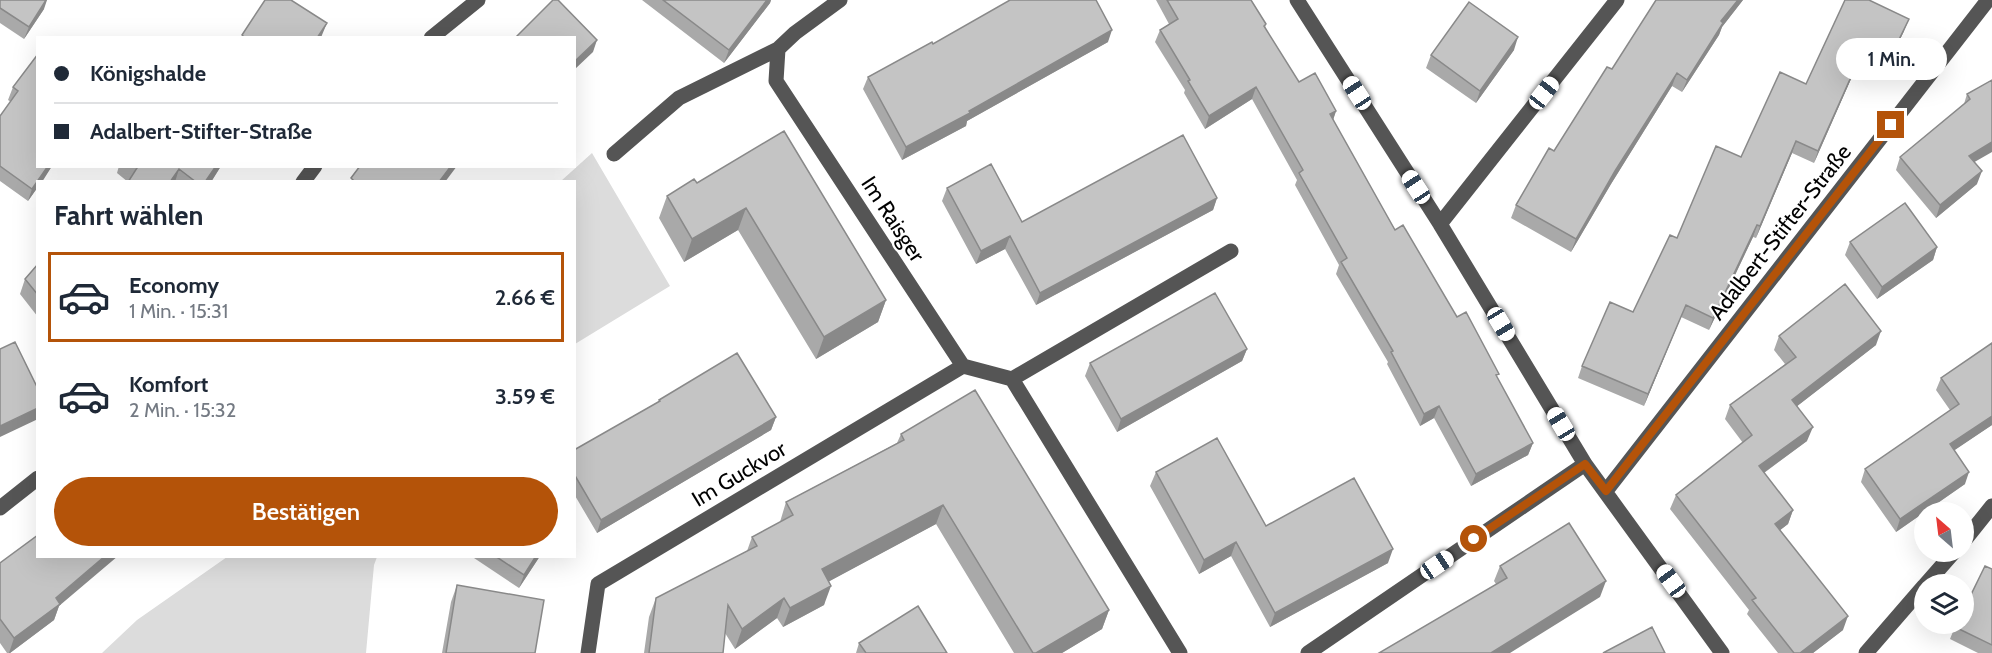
<!DOCTYPE html>
<html lang="de">
<head>
<meta charset="utf-8">
<style>
	body { margin:0; font-family:Cabin,sans-serif; background:#f6f6f7; color:#1f2937; height:100vh; display:flex; flex-direction:column; font-size:22px; white-space:nowrap }
	* { box-sizing:border-box; margin:0 }
	p { font-size:20px; color:#747a83 }
	.icon { flex:none; width:33px; height:33px; fill:none; stroke:currentColor; stroke-width:2; stroke-linecap:round; stroke-linejoin:round }
	.map { position:relative; flex:1; overflow:hidden }
	.side { position:absolute; left:36px; top:180px; width:540px; height:378px; display:flex; flex-direction:column; background:#fff; border-radius:0px; box-shadow:0 6px 24px #0002 }
	.side>* { flex:none }
	.guide { position:absolute; left:36px; top:36px; width:540px; height:132px; border-radius:0px; box-shadow:0 6px 24px #0002; display:grid; align-content:center; height:132px; padding:0 18px; background:#fff }
	.needle { width:39px; rotate:332deg }
	.buttons { position:absolute; left:1914px; top:502px; display:grid; gap:12px }
	.buttons a { display:grid; place-items:center; width:60px; height:60px; border-radius:50%; background:#fff; box-shadow:0 6px 24px #0002; font-size:30px }
	.end { position:absolute; width:27px; height:27px; margin:-14px; border:8px solid #b45309; background:#fff; box-shadow:0 0 0 3px #fff }
	.from { border-radius:50% }
	.bubble { position:absolute; height:42px; border-radius:21px; background:#fff; box-shadow:0 6px 24px #0002; font-size:20px; font-weight:600; line-height:42px; text-align:center }
	.car { position:absolute; width:18px; height:36px; margin:-18px -9px; border-radius:8px; box-shadow:0 0 4px 2px #0007; background:linear-gradient(#fff 24%,#345 0 40%,#fff 0 76%,#345 0 86%,#fff 0) }
	.guide b { display:flex; align-items:center; gap:21px; height:57px; font-size:22px }
	.guide b+b { border-top:2px solid #e0e1e3 }
	.guide i { width:15px; height:15px; background:#1f2937 }
	ul { padding:0; list-style:none }
	li { display:flex; align-items:center; gap:18px; height:90px; margin:0 12px 9px; padding:0 6px; border:3px solid transparent; border-radius:0px }
	li div { flex:1 }
	li b { display:block; font-size:22px }
	li em { font-style:normal; font-weight:600 }
	li.current { border-color:#b45309 }
	li>.icon { width:54px; height:54px; stroke-width:1.5 }
	h2 { padding:0 18px; font-size:27px; line-height:72px }
	.primary-button { display:flex; gap:12px; margin-top:auto; padding:12px 18px }
	.primary-button a { flex:1; height:69px; border-radius:36px; background:#b45309; color:#fff; font-size:24px; font-weight:600; line-height:69px; text-align:center }
	.map>svg:first-child { display:block }
</style>
</head>
<body>
<div class="map">
<svg width="1992" height="653" viewBox="0 0 1992 653">
	<rect width="100%" height="100%" fill="#fff"/>
	<!-- green -->
	<path fill="#dcdcdc" d="M592,153L670,286L575,344L574,182L561,181Z
		M227,557H377L374,565L366,653H102L137,620Z"/>
	<g fill="none" stroke-linecap="round" stroke-linejoin="round">
		<!-- minor -->
		<path stroke="#555" stroke-width="15" d="M840,0L795,33L778,49L776,81L963,366L1012,379L1180,653
			M1297,0L1440,224L1585,464L1722,653
			M431,38L478,0
			M614,154L679,98L778,49
			M303,182L315,166
			M1440,224L1617,0
			M1012,379L1231,251
			M1606,491L1988,0
			M0,508L38,478
			M1964,541L1992,506
			M1925,585L1954,552
			M588,653L598,584L963,366
			M1308,653L1585,464
			M1866,653L1924,586"/>
	</g>
	<!-- wall -->
	<path fill="#a9a9a9" d="M0,0L44,9L24,39L0,23Z
		M642,0H771L770,3L724,63Z
		M1156,0H1251L1266,24L1265,28L1299,82L1336,111L1333,120L1395,230L1457,317L1497,378L1533,443L1528,455L1471,486L1434,418L1420,426L1387,364L1388,362L1336,274L1339,265L1295,185L1297,180L1252,99L1205,129L1184,93L1185,90L1155,42L1160,30L1169,24Z
		M1656,0H1743L1722,27L1719,35L1682,92L1672,86L1611,184L1571,252L1511,218L1516,205L1612,69Z
		M1845,0L1904,31L1883,74L1858,63L1814,163L1792,153L1756,238L1753,237L1709,330L1681,317L1644,406L1578,378L1582,366L1633,312L1677,238L1741,157L1806,84Z
		M1108,42L967,121L966,126L902,160L863,89L868,77L933,44Z
		M1514,50L1476,103L1426,68L1431,55Z
		M38,54V166H52L28,201L0,181V116L11,102L8,100L13,87Z
		M1992,80L1974,162L1977,184L1936,218L1896,170L1900,157L1964,104L1967,94Z
		M784,131L886,300L878,322L816,359L738,230L684,262L659,218L667,196L697,183Z
		M119,166H221L211,182H128L117,173Z
		M947,188L1022,222L1217,198L1213,210L1036,305L1005,249L976,264L942,201Z
		M1850,242L1937,247L1933,260L1877,299L1845,255Z
		M38,264V317L20,294L25,279Z
		M1779,336L1876,345L1797,406L1807,441L1764,473L1793,510L1788,524L1780,530L1843,630L1813,653H1778L1747,614L1749,610L1670,509L1676,495L1743,443L1725,419L1730,405L1785,364L1774,350Z
		M1992,343V425L1954,450L1965,484L1896,532L1861,482L1865,469L1950,410L1936,390L1941,378Z
		M1247,349L1242,361L1117,432L1085,376L1090,363Z
		M659,400L776,417L771,430L597,533L574,494V450L658,402Z
		M901,434L1109,610L1102,629L1062,653H1014L936,524L829,581L824,605L783,627L777,618L735,649L725,633L723,653H644L649,617L656,598L747,551L752,537L780,522L786,502L897,443Z
		M1156,472L1266,526L1388,563L1270,627L1231,556L1199,574L1150,486Z
		M471,556H540L519,588Z
		M0,563L59,606L54,620L10,653H7L0,643Z
		M1500,566L1600,597L1496,584L1494,581Z
		M1992,569V653H1978L1950,639L1956,624Z
		M457,585L535,653H442L451,602Z
		M859,643L947,653H856Z"/>
	<!-- shaded-wall -->
	<path fill="#898989" d="M46,0H47L44,9L24,39L29,27Z
		M767,0H771L770,3L724,63L729,50Z
		M1738,0H1743L1722,27L1719,35L1682,92L1687,80L1721,21Z
		M1909,19L1904,31L1883,74L1888,62Z
		M327,23L322,35L321,38H317Z
		M1112,30L1108,42L967,121L966,126L902,160L906,147L969,111Z
		M1518,37L1514,50L1476,103L1480,91Z
		M597,40L593,52L574,70V62Z
		M1863,50L1858,63L1814,163L1818,151Z
		M1677,73L1672,86L1611,184L1571,252L1576,239L1615,171Z
		M1256,87L1252,99L1205,129L1209,116Z
		M1336,111L1332,123L1330,114Z
		M1796,141L1792,153L1756,238L1760,226Z
		M1992,142V152L1964,168L1969,156Z
		M48,166H52L42,182H38V187L28,201L32,189Z
		M216,166H221L211,182H205Z
		M451,166H457L445,182H439Z
		M179,169L175,182H170Z
		M1982,171L1977,184L1936,218L1940,205Z
		M1217,198L1213,210L1036,305L1040,293Z
		M746,208L738,230L684,262L692,239Z
		M1757,225L1753,237L1709,330L1713,318Z
		M1010,236L1005,249L976,264L981,251Z
		M1937,247L1933,260L1877,299L1882,287Z
		M886,300L878,322L816,359L824,337Z
		M1686,305L1681,317L1644,406L1648,394Z
		M1881,331L1876,345L1787,414L1792,400Z
		M1247,349L1242,361L1117,432L1121,419Z
		M1439,406L1434,418L1420,426L1424,414Z
		M38,408V419L0,437V426Z
		M1992,416V425L1946,456L1950,444Z
		M776,417L771,430L597,533L601,520Z
		M1813,427L1807,441L1754,480L1759,466Z
		M1533,443L1528,455L1471,486L1476,474Z
		M1969,472L1965,484L1896,532L1900,519Z
		M943,505L936,524L815,589L822,569Z
		M1793,510L1788,524L1770,538L1775,524Z
		M1236,542L1231,556L1199,574L1204,560Z
		M1393,549L1388,563L1270,627L1275,613Z
		M105,556H118L59,606L54,620L10,653H9L14,638L56,598Z
		M536,556H540L519,588L524,575Z
		M1606,581L1600,597L1510,653H1491Z
		M831,586L824,605L783,627L790,608Z
		M784,598L777,618L735,649L742,629Z
		M1109,610L1102,629L1062,653H1036Z
		M1848,616L1843,630L1813,653H1800Z"/>
	<!-- building -->
	<path fill="#c4c4c4" stroke="#898989" stroke-width="1.5" d="M0,0H46L29,27L0,8Z
		M265,0H291L327,23L317,38H245L242,35Z
		M553,0H558L597,40L574,62V38H515Z
		M663,0H767L729,50Z
		M1010,0H1096L1112,30L969,111L970,113L906,147L868,77L932,42L933,44Z
		M1167,0H1251L1266,24L1264,26L1299,82L1315,73L1336,111L1330,114L1395,230L1403,225L1457,317L1466,312L1499,374L1496,375L1533,443L1476,474L1439,406L1424,414L1391,352L1393,351L1341,262L1347,258L1299,173L1303,170L1256,87L1209,116L1188,81L1190,80L1160,30L1178,19Z
		M1656,0H1738L1721,21L1723,23L1687,80L1677,73L1615,171L1576,239L1516,205L1549,148L1554,151L1607,67L1612,69Z
		M1845,0H1869L1909,19L1888,62L1863,50L1818,151L1796,141L1760,226L1757,225L1713,318L1686,305L1648,394L1582,366L1610,302L1633,312L1670,235L1677,238L1716,146L1741,157L1780,72L1806,84Z
		M1469,2L1518,37L1480,91L1431,55Z
		M38,54V166H48L32,189L0,166V116L18,91L13,87Z
		M1992,80V142L1969,156L1982,171L1940,205L1900,157L1970,99L1967,94Z
		M784,131L886,300L824,337L746,208L692,239L667,196L694,179L697,183Z
		M1183,135L1217,198L1040,293L1010,236L981,251L947,188L991,164L1022,222Z
		M134,166H216L205,182H196L179,169L170,182H128L137,168Z
		M360,166H451L439,182H355L351,178Z
		M1905,203L1937,247L1882,287L1850,242Z
		M38,264V295L25,279Z
		M1845,284L1881,331L1792,400L1813,427L1759,466L1793,510L1775,524L1848,616L1800,653H1794L1752,600L1756,598L1676,495L1752,435L1730,405L1796,357L1779,336Z
		M1215,293L1247,349L1121,419L1090,363Z
		M15,342L38,389V408L0,426V349Z
		M1992,343V416L1950,444L1969,472L1900,519L1865,469L1959,404L1941,378Z
		M737,353L776,417L601,520L574,474V450L660,401L659,400Z
		M975,390L1109,610L1036,653H1033L943,505L822,569L831,586L790,608L784,598L742,629L728,605L723,653H649L656,598L757,546L752,537L793,515L786,502L904,440L901,434Z
		M1217,438L1266,526L1354,478L1393,549L1275,613L1236,542L1204,560L1156,472Z
		M1569,523L1606,581L1491,653H1379L1507,578L1500,566Z
		M38,535V556H105L56,598L60,604L14,638L0,619V563Z
		M495,556H536L524,575Z
		M1985,566L1992,569V645L1955,627L1956,624H1964V609Z
		M457,585L544,600L535,653H446Z
		M918,606L947,653H866L859,643Z
		M1652,627L1665,653H1603Z"/>
	<g fill="none" stroke-linecap="round" stroke-linejoin="round">
		<!-- route -->
		<path stroke="#b45309" stroke-width="8" d="M1474,539L1585,464L1606,491L1891,125"/>
	</g>
	<g text-anchor="middle" dominant-baseline="central" stroke-width="4.5" stroke-linejoin="round" paint-order="stroke">
		<!-- street labels -->
		<g font-size="22" fill="#000" stroke="#fff">
			<text transform="translate(893 219) rotate(57)">Im Raisger</text>
			<text transform="translate(1780 232) rotate(-52)">Adalbert-Stifter-Straße</text>
			<text transform="translate(739 474) rotate(-31)">Im Guckvor</text>
		</g>
	</g>
</svg>
<div class="buttons">
<a><svg class="needle" viewBox="-14 -14 28 28"><path d="M0-13l5 13h-10z" fill="#e53935"/><path d="M0 13l5-13h-10z" fill="#747a83"/></svg></a>
<a><svg class="icon" aria-label="layers" viewBox="0 0 24 24"><path d="M12 4l9 5-9 5-9-5zM3 14l9 5 9-5"/></svg></a>
</div>
<i class="end from" style="left:1474px;top:539px"></i>
<i class="end" style="left:1891px;top:125px"></i>
<div class="bubble" style="left:1836px;top:38px;width:111px">1 Min.</div>
<i class="car" style="left:1357px;top:93px;rotate:327deg"></i>
<i class="car" style="left:1544px;top:93px;rotate:38deg"></i>
<i class="car" style="left:1416px;top:187px;rotate:327deg"></i>
<i class="car" style="left:1501px;top:324px;rotate:149deg"></i>
<i class="car" style="left:1561px;top:424px;rotate:329deg"></i>
<i class="car" style="left:1437px;top:565px;rotate:56deg"></i>
<i class="car" style="left:1671px;top:581px;rotate:324deg"></i>
<div class="guide">
<b><i class="from"></i>Königshalde</b>
<b><i></i>Adalbert-Stifter-Straße</b>
</div>
<section class="side">
<h2>Fahrt wählen</h2>
<ul>
<li class="current"><svg class="icon" aria-label="car" viewBox="0 0 24 24"><path d="M5 17H2v-5l4-1 3-4h7l3 4 3 1v5h-3M9 17h6M6 11h13"/><circle cx="7" cy="17" r="2"/><circle cx="17" cy="17" r="2"/></svg><div><b>Economy</b><p>1 Min. · 15:31</p></div><em>2.66 €</em></li>
<li><svg class="icon" aria-label="car" viewBox="0 0 24 24"><path d="M5 17H2v-5l4-1 3-4h7l3 4 3 1v5h-3M9 17h6M6 11h13"/><circle cx="7" cy="17" r="2"/><circle cx="17" cy="17" r="2"/></svg><div><b>Komfort</b><p>2 Min. · 15:32</p></div><em>3.59 €</em></li>
</ul>
<div class="primary-button"><a>Bestätigen</a></div>
</section>
</div>
</body>
</html>
